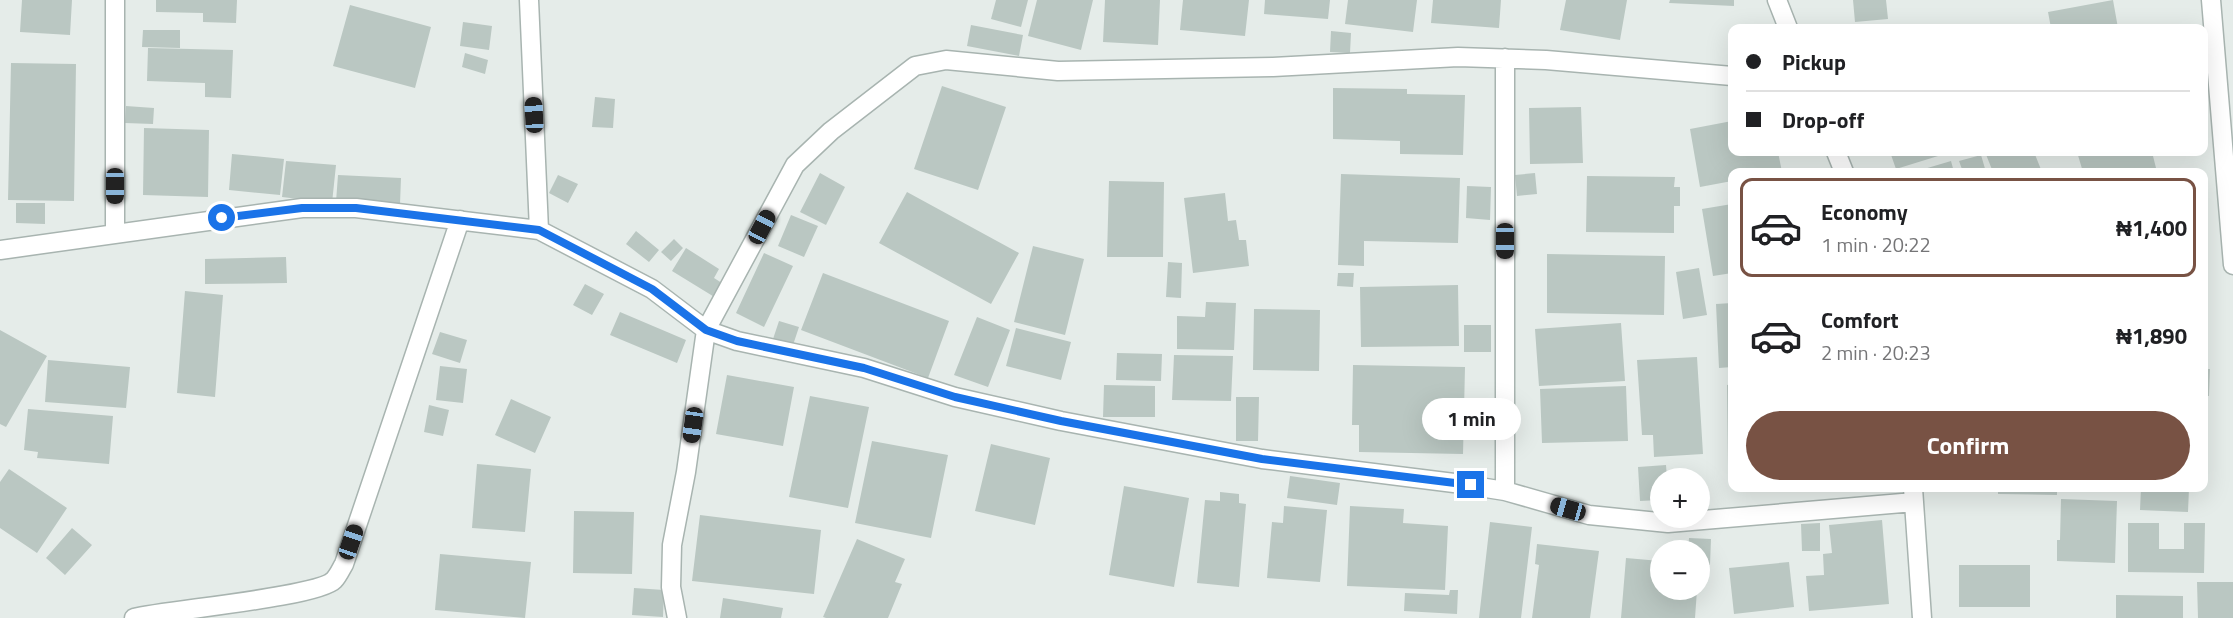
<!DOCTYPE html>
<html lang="en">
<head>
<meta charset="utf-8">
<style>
	body { margin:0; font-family:"Titillium Web",sans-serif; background:#f2f2f2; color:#202124; height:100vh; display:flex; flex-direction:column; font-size:22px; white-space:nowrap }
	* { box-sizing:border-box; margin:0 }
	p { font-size:20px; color:#757577 }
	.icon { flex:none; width:33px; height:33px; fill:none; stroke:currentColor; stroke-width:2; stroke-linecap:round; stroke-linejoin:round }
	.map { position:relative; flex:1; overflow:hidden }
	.side { position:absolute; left:1728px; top:168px; width:480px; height:324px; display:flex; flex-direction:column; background:#fff; border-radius:12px; box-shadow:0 6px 24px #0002 }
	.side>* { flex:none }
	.hud { position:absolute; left:1728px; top:24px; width:480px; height:132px; border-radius:12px; box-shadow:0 6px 24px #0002; display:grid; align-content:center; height:132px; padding:0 18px; background:#fff }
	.fabs { position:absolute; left:1650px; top:468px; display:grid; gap:12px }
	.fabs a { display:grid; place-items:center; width:60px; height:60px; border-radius:50%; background:#fff; box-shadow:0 6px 24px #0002; font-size:30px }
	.end { position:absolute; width:27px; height:27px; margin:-14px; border:8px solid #1a73e8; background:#fff; box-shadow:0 0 0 3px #fff }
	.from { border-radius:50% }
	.bubble { position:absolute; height:42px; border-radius:21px; background:#fff; box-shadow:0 6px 24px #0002; font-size:20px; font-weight:700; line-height:42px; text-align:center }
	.car { position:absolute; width:18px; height:36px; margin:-18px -9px; border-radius:8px; box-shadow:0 0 4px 2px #0007; background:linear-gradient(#222 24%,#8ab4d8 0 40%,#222 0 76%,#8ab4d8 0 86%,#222 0) }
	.hud b { display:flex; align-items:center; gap:21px; height:57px; font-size:22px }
	.hud b+b { border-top:2px solid #e0e0e0 }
	.hud i { width:15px; height:15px; background:#202124 }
	ul { padding:10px 0 0; list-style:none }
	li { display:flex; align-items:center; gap:18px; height:99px; margin:0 12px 9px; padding:0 6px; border:3px solid transparent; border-radius:12px }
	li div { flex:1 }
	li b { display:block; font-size:22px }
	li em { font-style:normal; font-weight:700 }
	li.selected { border-color:#785244 }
	li>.icon { width:54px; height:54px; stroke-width:1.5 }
	.action { display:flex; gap:12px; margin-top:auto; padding:12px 18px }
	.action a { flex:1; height:69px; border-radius:36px; background:#785244; color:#fff; font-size:24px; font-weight:700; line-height:69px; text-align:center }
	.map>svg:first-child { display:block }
</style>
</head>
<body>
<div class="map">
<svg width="2233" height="618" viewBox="0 0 2233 618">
	<rect width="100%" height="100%" fill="#e5ece9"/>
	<!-- building -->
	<path fill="#bac7c2" d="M22,0H72L70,35L20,32Z
		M156,0H237L236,23L203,22V13L156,12Z
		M996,0H1028L1021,27L991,19Z
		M1037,0H1093L1081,50L1028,36Z
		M1105,0H1160L1158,45L1103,42Z
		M1183,0H1249L1245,36L1180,30Z
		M1265,0H1330L1328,19L1264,14Z
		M1348,0H1417L1413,32L1345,24Z
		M1433,0H1501L1499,28L1431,23Z
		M1566,0H1627L1620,40L1560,30Z
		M1670,0H1734V6L1669,3Z
		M1853,0H1886L1888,19L1855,22Z
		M2113,0L2118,28H2051L2048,12Z
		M350,5L431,27L415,88L333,66Z
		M463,22L492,26L489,50L460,46Z
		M971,25L1023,35L1019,56L967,46Z
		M143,30H180V48L142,47Z
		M1331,31L1351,33L1350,53L1330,52Z
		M148,48L233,50L231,98L205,97V83L147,81Z
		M465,53L488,60L485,74L462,67Z
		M11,63L76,64L74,201L8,200Z
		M942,86L1006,107L978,190L914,169Z
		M1333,88L1407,89V94L1465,95L1463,155L1400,154V141L1333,139Z
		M595,97L615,99L613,128L592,127Z
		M126,106L154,108L153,124L125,123Z
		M1581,107L1583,163L1530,164L1529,108Z
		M1732,121V152H1778L1782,172H1732V181L1700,187L1690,129Z
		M144,128L209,130L208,197L143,195Z
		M1890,152H1951L1896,169Z
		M1985,152H2034L2042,172H1993Z
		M2077,152H2152L2157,172H2083Z
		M232,154L284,159L280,195L229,190Z
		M1981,155L1986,172H1963L1959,161Z
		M286,161L336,165L332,203L282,197Z
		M1951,161L1954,172H1914Z
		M820,173L845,187L826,225L800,212Z
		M1535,173L1537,194L1517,196L1515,175Z
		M1341,174L1460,178L1458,243L1364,241V266L1338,265Z
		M338,175L401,178L400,204L336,202Z
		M558,175L578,184L568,203L549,193Z
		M1587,176L1675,177L1674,187H1680V206H1674V233L1586,232Z
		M1109,181L1164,182L1163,257H1107Z
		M1467,186L1491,187L1490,220L1466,218Z
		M907,192L1019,253L991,304L879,243Z
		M1225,193L1228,221L1236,220L1239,240H1246L1249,266L1193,273L1184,198Z
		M16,203H45V224L16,223Z
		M1732,204V273L1713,276L1702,209Z
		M791,215L818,226L804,257L778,246Z
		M636,231L659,250L649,262L626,244Z
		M674,239L683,248L671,261L661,252Z
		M1033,246L1084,259L1065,335L1014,322Z
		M686,248L719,269L714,278L725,285L716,298L672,271Z
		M764,253L793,266L764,327L736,313Z
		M1547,254L1665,256L1664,315L1547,313Z
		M286,257L287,283L205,284V259Z
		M1168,262L1182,263L1181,298L1166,297Z
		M1699,268L1707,315L1683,319L1676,272Z
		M823,273L949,321L928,378L801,330Z
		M1338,273H1354L1353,287L1337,286Z
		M585,284L604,294L592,315L573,305Z
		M1458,285L1459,346L1361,347L1360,287Z
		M185,291L223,295L215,397L177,393Z
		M1206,302L1236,303L1234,350L1177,349V316L1205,317Z
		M1732,303V367L1719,368L1716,304Z
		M1254,309L1320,310L1319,371L1253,370Z
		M620,312L686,340L677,363L610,335Z
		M977,317L1010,330L988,387L954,375Z
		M779,321L799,327L793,345L773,339Z
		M1621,323L1625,381L1539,386L1535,329Z
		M1464,325H1491V352H1464Z
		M1016,328L1071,342L1061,380L1006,366Z
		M0,330L47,356L6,427L0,424Z
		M440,332L467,340L460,363L432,354Z
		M1117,353L1162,354L1161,381L1116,380Z
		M1174,355L1233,356L1231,401L1172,400Z
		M1697,357L1703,454L1654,457L1653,435H1642L1637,360Z
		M48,360L130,367L126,408L45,402Z
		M1353,365L1465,367L1463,454L1359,452V425H1352Z
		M440,366L467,369L463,403L436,400Z
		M2204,369H2210L2209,396H2204Z
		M727,375L794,387L783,446L716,434Z
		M1732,384V465L1728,466L1727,385Z
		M1104,385L1155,386V417H1103Z
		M1626,386L1628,441L1542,443L1540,389Z
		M810,396L869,407L848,508L789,497Z
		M1236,397H1259L1258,441H1236Z
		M511,399L551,417L535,453L495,435Z
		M429,405L449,410L443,436L424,432Z
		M28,409L113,416L109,464L37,458L38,452L24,450Z
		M872,441L948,455L931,538L855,523Z
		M991,444L1050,458L1035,525L975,511Z
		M477,464L531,469L525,532L472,528Z
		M1666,465L1667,478H1660V500L1640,501L1638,467Z
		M9,469L67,508L37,553L0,528V482Z
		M1290,476L1340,483L1337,505L1287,498Z
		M1124,486L1189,498L1174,587L1109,575Z
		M1998,488H2057V495L1998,494Z
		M2084,488H2118V492L2084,491Z
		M2141,488H2189L2188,512L2140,510Z
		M1220,492L1239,494V503L1246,504L1239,587L1197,583L1205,500L1220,501Z
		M2061,499L2117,501L2115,563L2057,561V540H2060Z
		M1284,506L1327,510L1320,582L1267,578L1272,522L1283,523Z
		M1350,506L1404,509L1403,523L1448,526L1445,590L1347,586Z
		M574,511L634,512L632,574L573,573Z
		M700,515L821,530L814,594L692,581Z
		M1882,520L1889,604L1809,611L1806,576L1824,575L1823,554L1832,553L1829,525Z
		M1490,522L1532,527L1521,618H1479Z
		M1820,523V551H1802L1801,524Z
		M2128,523H2159V549H2184V523H2205L2204,573L2128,572Z
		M72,528L92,545L65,575L46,558Z
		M1689,538L1711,539L1710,565H1700V550H1688Z
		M857,539L905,559L895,582L902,584L888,618H826L823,617Z
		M1537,544L1599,551L1590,618H1532L1539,565L1535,564Z
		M440,554L531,562L525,618L435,610Z
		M1626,558L1660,561V590H1697L1695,618H1621Z
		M1789,562L1794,607L1734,614L1729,568Z
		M1959,565H2030V607H1959Z
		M2197,582H2233V618H2198Z
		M634,588L664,590L663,617L632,615Z
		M1450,590H1458L1457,614L1404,611L1405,593L1449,595Z
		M2116,595L2183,596V618H2116Z
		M723,598L783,608L781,618H720Z"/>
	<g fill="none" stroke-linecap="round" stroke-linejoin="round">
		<!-- street casing -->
		<g stroke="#a8b4b0" stroke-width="21">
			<path id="street" d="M115,0V233
				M529,0L539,230
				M1777,0L1788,28
				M2211,0L2233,265
				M1836,152L1844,172
				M0,250L302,208H356L539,230L652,289L706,330L737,341L864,368L955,397L1061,421L1262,459L1454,483L1505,491L1589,515L1668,523L1914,502
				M1913,488L1922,618
				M1505,491V58
				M134,618C167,610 318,597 334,580C338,576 341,569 344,564L460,220
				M677,618L671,587L672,545L686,472L706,330L795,165L831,131L915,66L946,60L1058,71L1273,67L1458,57L1546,60L1732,76"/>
		</g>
		<!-- street -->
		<use href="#street" stroke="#fff" stroke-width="18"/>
	</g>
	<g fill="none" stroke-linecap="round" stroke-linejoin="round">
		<!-- route -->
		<path stroke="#1a73e8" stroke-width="8" d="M222,218L302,208H356L539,230L652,289L706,330L737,341L864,368L955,397L1061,421L1262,459L1471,485"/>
	</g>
</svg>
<div class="fabs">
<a>+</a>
<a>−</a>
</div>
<i class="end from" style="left:222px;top:218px"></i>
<i class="end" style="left:1471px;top:485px"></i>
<div class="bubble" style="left:1422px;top:398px;width:99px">1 min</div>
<i class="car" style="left:534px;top:115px;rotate:357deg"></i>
<i class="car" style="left:115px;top:186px;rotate:180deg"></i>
<i class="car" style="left:762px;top:227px;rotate:28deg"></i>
<i class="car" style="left:1505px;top:241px;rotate:180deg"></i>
<i class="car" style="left:693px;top:425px;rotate:188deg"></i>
<i class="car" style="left:1568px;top:509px;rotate:286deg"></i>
<i class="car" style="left:351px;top:542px;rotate:19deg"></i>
<div class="hud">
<b><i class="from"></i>Pickup</b>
<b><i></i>Drop-off</b>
</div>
<section class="side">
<ul>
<li class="selected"><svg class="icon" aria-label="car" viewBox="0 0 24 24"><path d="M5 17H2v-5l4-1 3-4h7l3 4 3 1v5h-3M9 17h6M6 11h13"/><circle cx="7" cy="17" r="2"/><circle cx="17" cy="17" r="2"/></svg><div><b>Economy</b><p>1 min · 20:22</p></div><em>₦1,400</em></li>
<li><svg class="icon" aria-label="car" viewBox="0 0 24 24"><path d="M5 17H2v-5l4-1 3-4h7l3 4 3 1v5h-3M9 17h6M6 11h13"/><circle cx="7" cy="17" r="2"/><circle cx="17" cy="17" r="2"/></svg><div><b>Comfort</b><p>2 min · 20:23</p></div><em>₦1,890</em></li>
</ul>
<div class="action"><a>Confirm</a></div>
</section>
</div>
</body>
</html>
